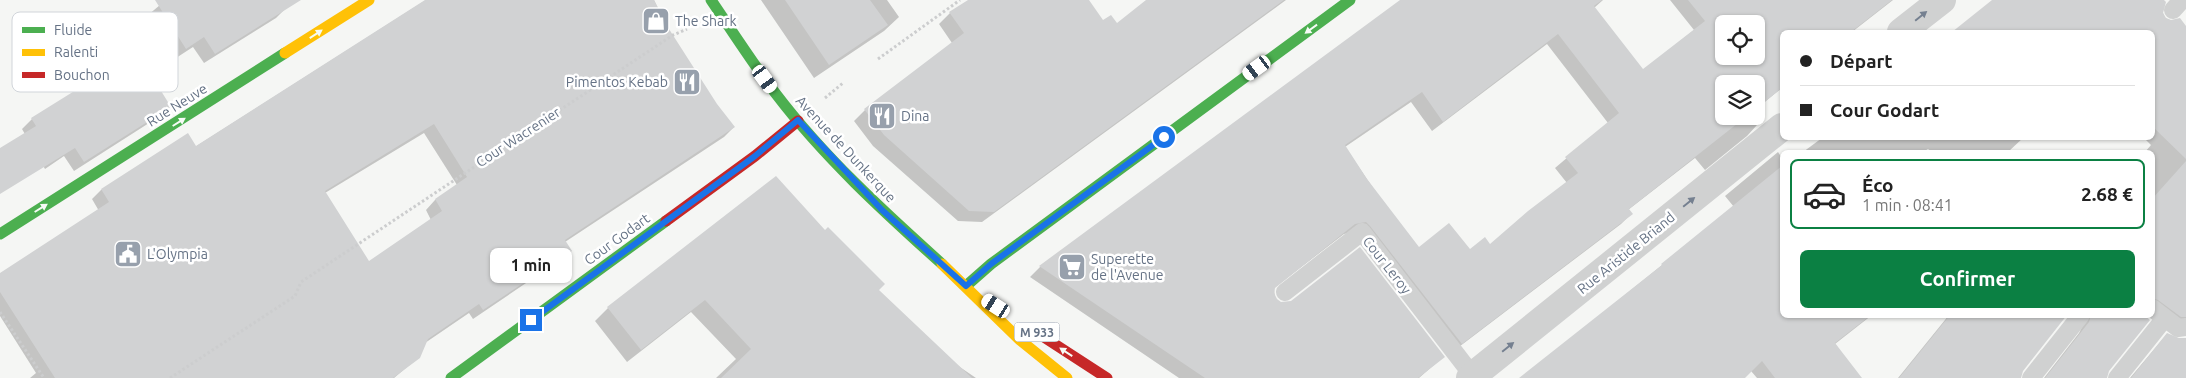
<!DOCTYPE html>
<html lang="fr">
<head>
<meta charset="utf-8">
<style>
	body { margin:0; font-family:Ubuntu,sans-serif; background:#f6f6f6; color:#222; height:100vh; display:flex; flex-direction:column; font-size:19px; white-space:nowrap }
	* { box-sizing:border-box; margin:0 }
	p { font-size:16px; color:#767676 }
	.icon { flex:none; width:28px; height:28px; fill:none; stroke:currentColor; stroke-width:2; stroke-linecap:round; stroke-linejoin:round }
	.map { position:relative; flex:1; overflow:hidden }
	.panel { position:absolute; left:1780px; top:150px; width:375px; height:168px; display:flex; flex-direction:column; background:#fff; border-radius:8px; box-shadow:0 1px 4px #0004 }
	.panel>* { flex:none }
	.hud { position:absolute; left:1780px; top:30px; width:375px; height:110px; border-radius:8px; box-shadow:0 1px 4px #0004; display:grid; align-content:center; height:110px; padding:0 20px; background:#fff }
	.fabs { position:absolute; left:1715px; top:15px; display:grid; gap:10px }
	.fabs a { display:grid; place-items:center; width:50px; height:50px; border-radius:8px; background:#fff; box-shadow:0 1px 4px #0004; font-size:25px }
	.end { position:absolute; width:22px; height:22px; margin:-11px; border:6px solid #1a73e8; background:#fff; box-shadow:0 0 0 2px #fff }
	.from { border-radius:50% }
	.bubble { position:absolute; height:35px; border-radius:8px; background:#fff; box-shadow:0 1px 4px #0004; font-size:16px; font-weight:700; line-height:35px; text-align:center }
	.car { position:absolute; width:15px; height:30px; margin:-15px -8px; border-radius:6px; box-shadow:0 0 4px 1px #0007; background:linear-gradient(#fff 24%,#345 0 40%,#fff 0 76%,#345 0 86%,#fff 0) }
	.hud b { display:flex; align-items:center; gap:18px; height:48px; font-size:19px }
	.hud b+b { border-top:1px solid #e0e0e0 }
	.hud i { width:12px; height:12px; background:#222 }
	ul { padding:9px 0 0; list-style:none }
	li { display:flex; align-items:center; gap:15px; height:70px; margin:0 10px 8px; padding:0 10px; border:2px solid #e0e0e0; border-radius:8px }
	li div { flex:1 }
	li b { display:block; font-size:19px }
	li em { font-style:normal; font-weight:700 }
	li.current { border-color:#0b8043 }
	li>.icon { width:45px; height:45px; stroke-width:1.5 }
	.primary-button { display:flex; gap:10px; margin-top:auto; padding:10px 20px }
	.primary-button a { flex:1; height:58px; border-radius:8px; background:#0b8043; color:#fff; font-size:20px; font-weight:700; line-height:58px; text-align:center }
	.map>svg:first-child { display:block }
</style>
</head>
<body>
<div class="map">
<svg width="2186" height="378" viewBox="0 0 2186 378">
	<rect width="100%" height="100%" fill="#f5f6f4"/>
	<!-- shadow -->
	<path fill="#0003" fill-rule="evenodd" d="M166,0H281L286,8L276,18L204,63L193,47L176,58L148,15Z
		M426,0H654L668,29L716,105L734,127L724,137L565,242L570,250L560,260L473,319L469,313L425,343L419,357L394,378H30L36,373L0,316V274L99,211L92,199L101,190L195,147ZM424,133L457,185L435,200L426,210L431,220L369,263L325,193Z
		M761,0H887L899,17L884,31L814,78Z
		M970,0H1088L1103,22L1116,25L1148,0H1286L982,222L958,221L873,146L854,121L865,110L952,43L939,24L950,13Z
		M1403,0H1603L1594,8L1643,71L1694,30L1670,0H1893L1852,32H1782V88L1756,109V84H1724V116H1750L1757,125L1747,136L1705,170L1695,158L1628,210L1631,214L1621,224L1451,353L1355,232L1344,234L1274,288L1275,299L1281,303L1292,302L1443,357L1419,378H1179L1030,277L1040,267ZM1724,24H1756V56H1724ZM1547,44L1608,123L1555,168L1567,183L1490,245L1469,251L1419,248L1384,204L1345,147L1411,102L1432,131Z
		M1995,0H2162L2161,8L2165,18L2186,27V321L2152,314V152H2145L2151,145L2144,138H2152V32H1954Z
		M170,107L160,116L74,171L64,156L45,169L22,129L32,119Z
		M1822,138H2023L2008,152H1932L1928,149L1923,152H1803Z
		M1778,152L1782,158V315H1872L1835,344L1860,378H1757L1751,371L1742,378H1522L1734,207L1725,196Z
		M776,178L877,290L951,361L976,378H716L736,359L691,312L627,362L595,321L608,308Z
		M1949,315H2069L2064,317L2022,371L2020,378H1898Z
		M2073,315H2144L2108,371L2106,378H2044L2079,333L2082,327Z
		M2167,334L2178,340L2186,338V378H2130Z"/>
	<!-- building -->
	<path fill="#d1d2d3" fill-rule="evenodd" d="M155,0H301L215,54L204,37L186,49Z
		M425,0H654L669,29L717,104L735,127L565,240L572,251L546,268L483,310L479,304L428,339L420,358L393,378H55L0,292V273L109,202L101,189L188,133L196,146ZM434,124L467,177L435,199L442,211L369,261L325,191Z
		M785,0H870L888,25L829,65Z
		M968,0H1089L1103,20L1111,15L1117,23L1146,0H1284L994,212L969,211L884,135L864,109L964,33L949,12Z
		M1400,0H1602L1594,6L1643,69L1705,21L1688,0H1892L1851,32H1782V88L1756,109V84H1724V116H1747L1629,209L1633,214L1462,344L1370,226L1366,222L1355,224L1275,288L1274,293L1277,299L1281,302L1291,301L1360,247L1445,357L1418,378H1205L1039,266ZM1724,24H1756V56H1724ZM1558,34L1619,113L1565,157L1578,173L1528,211L1490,244L1485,237L1470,249L1449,223L1419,247L1367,179L1345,145L1422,92L1443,122Z
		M1992,0H2164L2166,2L2163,13L2166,18L2171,20L2180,18L2186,26V159L2152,126V32H1952Z
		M137,52L171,107L84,162L75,148L0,194V148L36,126L31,118Z
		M2186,161V317H2181L2158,300L2152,298V199Z
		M1782,166V315H1871L1835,343L1862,378H1775L1762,361L1745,378H1519L1662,265L1661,264Z
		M776,176L825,230L828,227L885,284L879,290L972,378H721L751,349L705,300L641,350L607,307Z
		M1950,315H2067L2023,371L2021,378H1899Z
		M2091,315H2144L2150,320L2109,371L2107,378H2045L2089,322Z
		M2167,333L2179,338H2186V378H2131Z"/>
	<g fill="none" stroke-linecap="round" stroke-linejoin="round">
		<!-- path -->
		<path stroke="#cccdce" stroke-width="3" stroke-dasharray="2.5 2.5" stroke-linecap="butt" d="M878,59L960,0
			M825,98L843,83
			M0,312L44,378
			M170,378L295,296L301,282L673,35L687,29"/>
		<!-- lane -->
		<path stroke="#d0d1d1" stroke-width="18" d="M2173,10L2182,0
			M1285,292L1362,232L1473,376
			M2152,308L2178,328L2186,327
			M2031,378L2081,315
			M2117,378L2165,318"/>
		<!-- street -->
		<path stroke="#d0d1d1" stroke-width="28" d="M1901,32L1942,0
			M1470,378L1782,127"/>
		<!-- fast -->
		<path stroke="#4caf50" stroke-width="11" d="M711,0C732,31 753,64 776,94C824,157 883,211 942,264
			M0,234L285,53
			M966,286L991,264L1350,0
			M451,378L666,221"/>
		<!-- slow -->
		<path stroke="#ffc107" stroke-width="11" d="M285,53L369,0
			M942,264L1020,340L1067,378"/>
		<!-- jam -->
		<path stroke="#c62828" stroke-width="11" d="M666,221L755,156L798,121
			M1033,330L1107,378"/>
	</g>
	<!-- one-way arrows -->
	<defs><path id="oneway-solid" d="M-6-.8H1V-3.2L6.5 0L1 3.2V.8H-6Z" transform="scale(1.25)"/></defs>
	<g fill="#758090">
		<use href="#oneway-solid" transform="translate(1921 16) rotate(-39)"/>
		<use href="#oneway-solid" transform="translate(1689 202) rotate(-39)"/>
		<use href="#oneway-solid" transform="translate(1508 347) rotate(-39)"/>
	</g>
	<g fill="#f6fbf6">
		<use href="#oneway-solid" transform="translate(1311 29) rotate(144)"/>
		<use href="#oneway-solid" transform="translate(316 34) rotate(-33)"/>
		<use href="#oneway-solid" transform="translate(179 122) rotate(-32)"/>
		<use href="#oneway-solid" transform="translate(41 208) rotate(-32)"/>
		<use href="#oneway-solid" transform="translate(1066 352) rotate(-147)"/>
	</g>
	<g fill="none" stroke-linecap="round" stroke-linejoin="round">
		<!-- route -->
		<path stroke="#1a73e8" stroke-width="6" d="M531,320L755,156L798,120L882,210L966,286L991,264L1164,137"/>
	</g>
	<!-- icons -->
	<defs>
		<g id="shop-square" transform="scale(1.4375)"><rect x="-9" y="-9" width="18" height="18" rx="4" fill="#97a0ac" stroke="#fff"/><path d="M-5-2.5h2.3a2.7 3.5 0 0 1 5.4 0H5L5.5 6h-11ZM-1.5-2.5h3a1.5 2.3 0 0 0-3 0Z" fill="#fff"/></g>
		<g id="restaurant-square" transform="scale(1.4375)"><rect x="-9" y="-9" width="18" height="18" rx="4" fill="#97a0ac" stroke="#fff"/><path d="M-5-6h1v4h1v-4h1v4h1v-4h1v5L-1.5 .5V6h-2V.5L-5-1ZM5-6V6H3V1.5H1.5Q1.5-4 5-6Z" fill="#fff"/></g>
		<g id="civic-square" transform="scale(1.4375)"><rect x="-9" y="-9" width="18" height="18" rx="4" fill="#97a0ac" stroke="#fff"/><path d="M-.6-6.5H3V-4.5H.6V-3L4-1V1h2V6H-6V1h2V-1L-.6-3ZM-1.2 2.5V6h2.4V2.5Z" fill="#fff"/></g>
		<g id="supermarket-square" transform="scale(1.4375)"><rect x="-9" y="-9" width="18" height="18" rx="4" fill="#97a0ac" stroke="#fff"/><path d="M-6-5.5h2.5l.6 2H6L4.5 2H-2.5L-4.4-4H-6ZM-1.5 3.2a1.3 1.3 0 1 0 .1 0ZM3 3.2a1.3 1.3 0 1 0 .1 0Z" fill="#fff"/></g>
	</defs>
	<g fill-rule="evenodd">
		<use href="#shop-square" x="656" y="21"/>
		<use href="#restaurant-square" x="687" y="82"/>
		<use href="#restaurant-square" x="882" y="116"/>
		<use href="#civic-square" x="128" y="254"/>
		<use href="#supermarket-square" x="1072" y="267"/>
	</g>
	<g text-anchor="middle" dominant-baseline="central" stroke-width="5" stroke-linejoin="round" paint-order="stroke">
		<!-- shield labels -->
		<rect fill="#fff" stroke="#939caa" stroke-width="1" x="1014.5" y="322.5" width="45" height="19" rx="4"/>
		<g font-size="12" font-weight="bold" fill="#657285">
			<text x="1037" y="332">M 933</text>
		</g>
		<!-- poi labels -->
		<g font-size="14" fill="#657285" stroke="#fff" text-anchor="start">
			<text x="675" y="21">The Shark</text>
			<text x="668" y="82" text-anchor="end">Pimentos Kebab</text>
			<text x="901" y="116">Dina</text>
			<text x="147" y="254">L'Olympia</text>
			<text x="1091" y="259">Superette<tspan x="1091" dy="16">de l'Avenue</tspan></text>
		</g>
		<!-- street labels -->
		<g font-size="14" fill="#657285" stroke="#fff">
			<text transform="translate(177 105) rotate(-32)">Rue Neuve</text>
			<text transform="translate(518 137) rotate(-33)">Cour Wacrenier</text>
			<text transform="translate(846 149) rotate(47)">Avenue de Dunkerque</text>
			<text transform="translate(617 239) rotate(-36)">Cour Godart</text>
			<text transform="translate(1626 253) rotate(-39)">Rue Aristide Briand</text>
			<text transform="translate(1387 265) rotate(52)">Cour Leroy</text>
		</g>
	</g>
	<!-- legend -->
	<rect x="12" y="12" width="166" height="80" rx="8" fill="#fff" stroke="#d1d5da" stroke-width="1"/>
	<rect x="22" y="27" width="23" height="6" fill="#4caf50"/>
	<rect x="22" y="49" width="23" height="7" fill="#ffc107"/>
	<rect x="22" y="72" width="23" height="6" fill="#c62828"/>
	<g font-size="14" fill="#657285">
		<text x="54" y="35">Fluide</text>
		<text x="54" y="57">Ralenti</text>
		<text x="54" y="80">Bouchon</text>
	</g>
</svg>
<div class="fabs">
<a><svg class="icon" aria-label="locate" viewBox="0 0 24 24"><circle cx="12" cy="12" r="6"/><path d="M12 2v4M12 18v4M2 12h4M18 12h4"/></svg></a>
<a><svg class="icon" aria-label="layers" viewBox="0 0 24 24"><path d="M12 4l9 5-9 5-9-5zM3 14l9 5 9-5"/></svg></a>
</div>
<i class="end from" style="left:1164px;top:137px"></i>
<i class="end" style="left:531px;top:320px"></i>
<div class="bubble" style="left:490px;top:248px;width:82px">1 min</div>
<i class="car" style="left:1257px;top:68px;rotate:234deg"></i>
<i class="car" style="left:765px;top:79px;rotate:144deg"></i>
<i class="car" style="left:996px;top:306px;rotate:303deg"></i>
<div class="hud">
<b><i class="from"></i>Départ</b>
<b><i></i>Cour Godart</b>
</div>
<section class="panel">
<ul>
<li class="current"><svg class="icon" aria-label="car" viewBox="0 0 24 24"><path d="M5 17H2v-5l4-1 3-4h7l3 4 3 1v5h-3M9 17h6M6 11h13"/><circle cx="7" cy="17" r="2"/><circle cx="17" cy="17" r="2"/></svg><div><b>Éco</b><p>1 min · 08:41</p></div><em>2.68 €</em></li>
</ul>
<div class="primary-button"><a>Confirmer</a></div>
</section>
</div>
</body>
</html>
